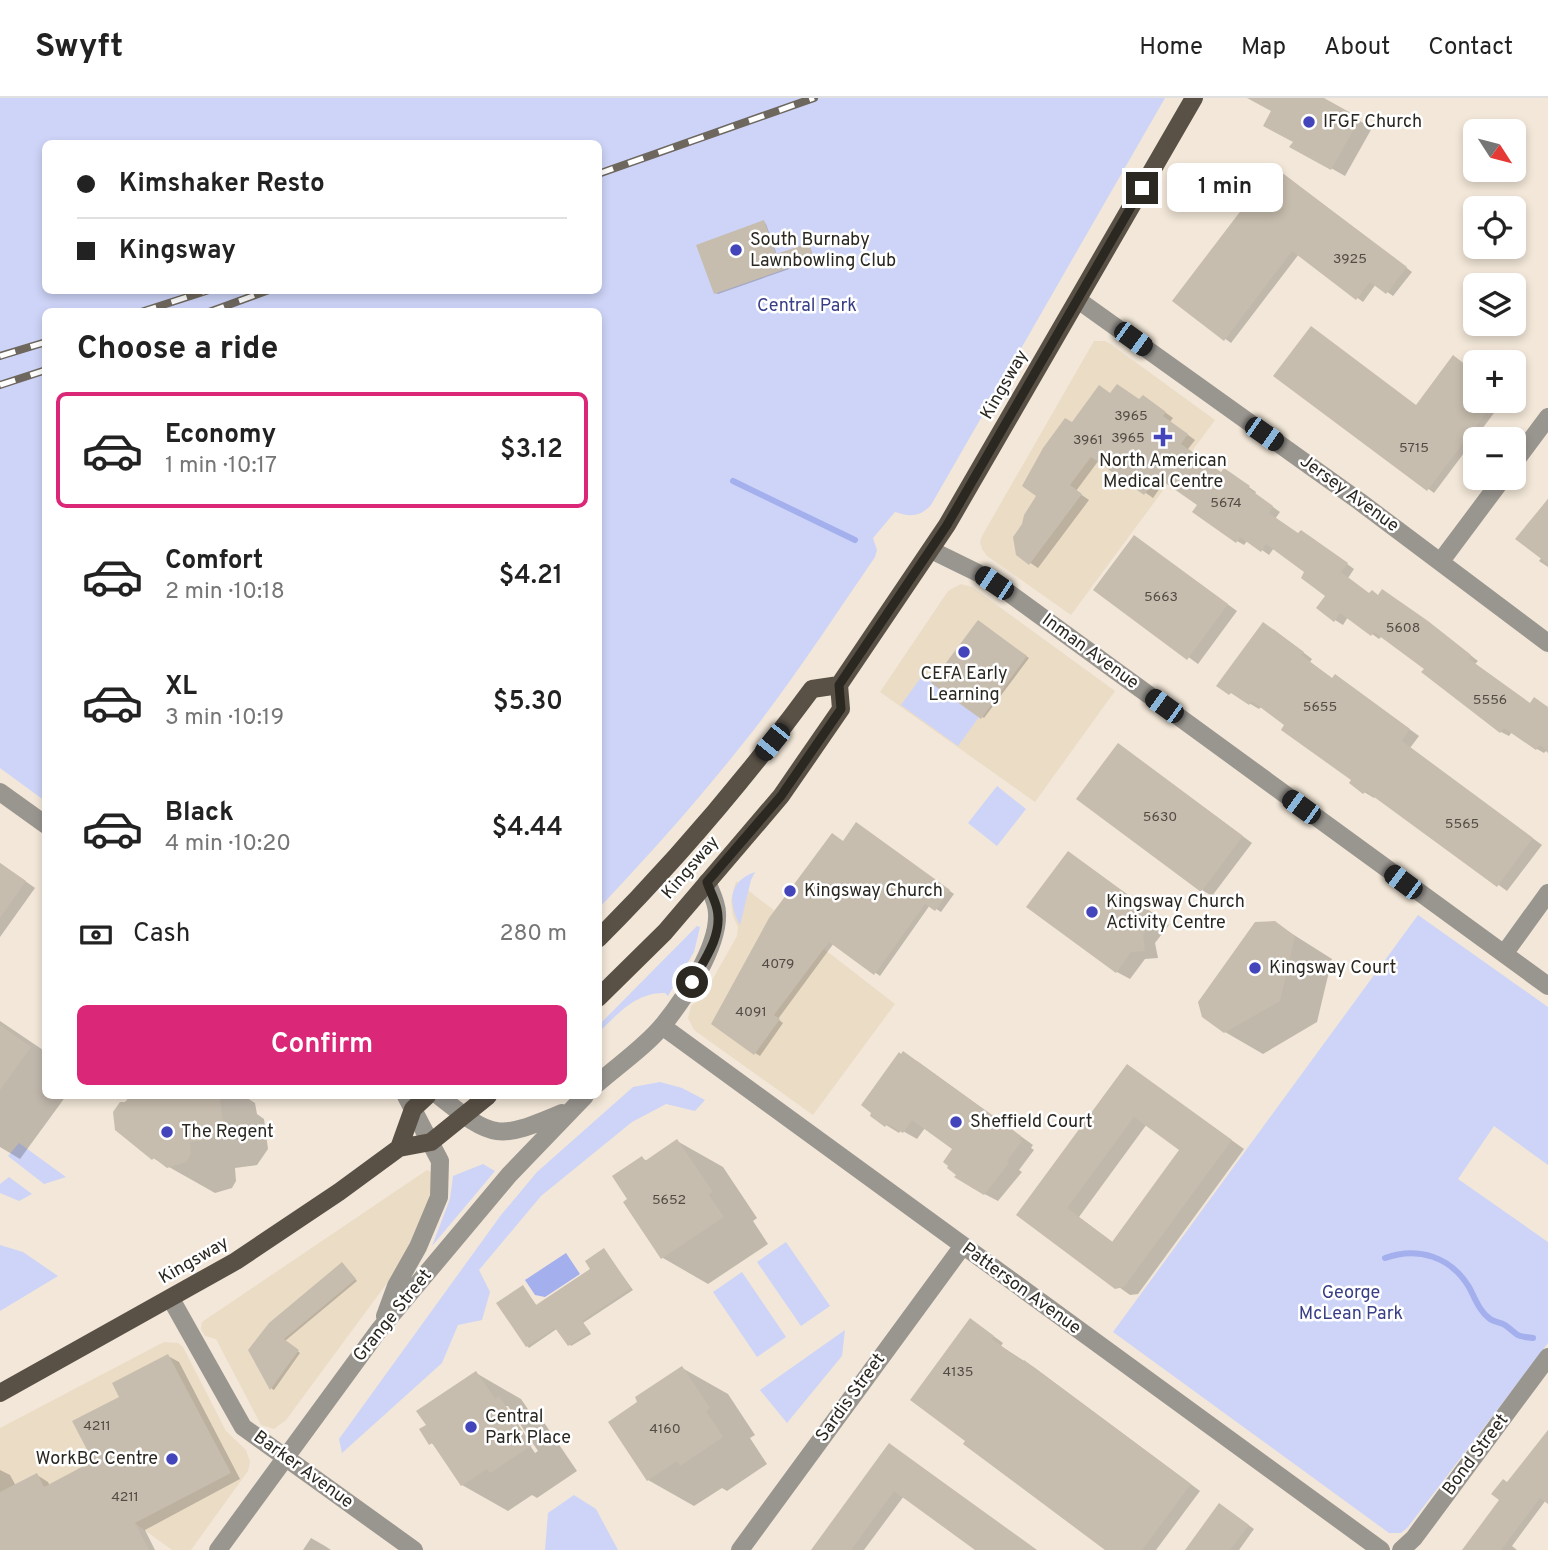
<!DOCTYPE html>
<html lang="en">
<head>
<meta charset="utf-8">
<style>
	body { margin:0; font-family:Overpass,sans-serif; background:#f2f2f2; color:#222; height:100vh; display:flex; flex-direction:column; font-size:26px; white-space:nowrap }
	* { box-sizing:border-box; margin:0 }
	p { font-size:23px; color:#767676 }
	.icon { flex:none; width:38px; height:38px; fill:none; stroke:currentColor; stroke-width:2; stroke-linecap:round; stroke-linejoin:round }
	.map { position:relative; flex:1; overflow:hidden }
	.drawer { position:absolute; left:42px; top:210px; width:560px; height:791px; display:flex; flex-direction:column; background:#fff; border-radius:10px; box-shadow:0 4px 10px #0003 }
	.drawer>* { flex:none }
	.banner { position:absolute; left:42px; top:42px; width:560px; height:154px; border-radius:10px; box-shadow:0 4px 10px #0003; display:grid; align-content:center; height:154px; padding:0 35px; background:#fff }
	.needle { width:46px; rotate:126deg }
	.buttons { position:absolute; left:1463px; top:21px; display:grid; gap:14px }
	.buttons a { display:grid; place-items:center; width:63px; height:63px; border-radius:10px; background:#fff; box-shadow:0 4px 10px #0003; font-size:35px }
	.end { position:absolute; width:32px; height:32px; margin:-16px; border:9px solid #2b2721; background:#fff; box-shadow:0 0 0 4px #fff }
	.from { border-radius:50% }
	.bubble { position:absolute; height:49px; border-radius:10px; background:#fff; box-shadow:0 4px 10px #0003; font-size:23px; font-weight:600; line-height:49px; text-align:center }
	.car { position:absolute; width:21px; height:42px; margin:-21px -10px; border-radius:9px; box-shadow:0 0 5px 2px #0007; background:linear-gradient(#222 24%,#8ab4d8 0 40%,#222 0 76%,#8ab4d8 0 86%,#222 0) }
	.banner b { display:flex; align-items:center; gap:24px; height:66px; font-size:26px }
	.banner b+b { border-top:2px solid #e0e0e0 }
	.banner i { width:18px; height:18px; background:#222 }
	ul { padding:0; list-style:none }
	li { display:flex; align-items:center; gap:21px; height:116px; margin:0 14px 10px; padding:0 21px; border:4px solid transparent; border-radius:10px }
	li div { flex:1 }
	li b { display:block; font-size:26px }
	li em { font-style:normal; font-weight:600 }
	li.on { border-color:#db2777 }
	li>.icon { width:63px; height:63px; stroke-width:1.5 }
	h2 { padding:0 35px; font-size:32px; line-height:84px }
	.pay { display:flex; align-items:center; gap:18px; height:77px; padding:0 35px; font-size:26px }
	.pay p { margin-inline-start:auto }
	.button { display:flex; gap:14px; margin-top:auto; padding:14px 35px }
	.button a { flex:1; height:80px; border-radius:10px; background:#db2777; color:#fff; font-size:28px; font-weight:600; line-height:80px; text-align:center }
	header { display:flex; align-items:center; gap:42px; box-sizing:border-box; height:98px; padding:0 35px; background:#fff; border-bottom:2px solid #e0e0e0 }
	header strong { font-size:33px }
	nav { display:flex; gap:38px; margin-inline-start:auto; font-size:24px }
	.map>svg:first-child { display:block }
</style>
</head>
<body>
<header>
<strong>Swyft</strong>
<nav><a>Home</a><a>Map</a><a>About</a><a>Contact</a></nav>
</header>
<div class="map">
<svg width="1548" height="1452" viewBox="0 0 1548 1452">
	<rect width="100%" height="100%" fill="#f2e7d8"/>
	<!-- built -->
	<path fill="#ebdcc6" d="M1094,243H1105L1112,247L1215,322L1071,517L987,458L982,451L980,444L982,438Z
		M961,486L972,489L1115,593L1035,704L880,594L948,493Z
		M736,783L895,906L813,1017L694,932L688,920L691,908L702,900L737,838L738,829L733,818L731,803Z
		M427,1072L431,1074V1097L426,1117L393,1177L286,1322L274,1331L261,1327L216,1241L205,1238L201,1231L202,1224Z
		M164,1244L178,1245L183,1249L226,1333L246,1352L250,1364L248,1373L191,1452H172L121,1415L0,1430V1330Z"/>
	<!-- green -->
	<path fill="#cdd4f7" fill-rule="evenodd" d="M0,0H1165L931,407C920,419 910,419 895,414L873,440L877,452L875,459C836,516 798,574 756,629C707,692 654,752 599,810L598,214H46L45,703L0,670ZM46,46H598V192H46Z
		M922,578L979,619L958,648L901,607Z
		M997,688L1026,711L997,748L968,725Z
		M755,774L751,782L740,827C728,805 728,783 755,774Z
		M1418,817L1548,909V1067L1494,1028L1458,1081L1548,1144V1245L1408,1429L1401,1435H1389L1113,1234Z
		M697,828L700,829L694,854L668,898L665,895C636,894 618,916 599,934V927Z
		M660,984L682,990L705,1002L695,1013L666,1006L632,1024L541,1098L479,1172L490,1194L482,1222L458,1227L442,1265L342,1355L339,1341L501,1117L537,1074L633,989Z
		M19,1045L66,1079L44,1086L8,1058Z
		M483,1066L495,1073L432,1148L450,1101L453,1078Z
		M9,1079L32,1096L19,1103L0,1095V1086Z
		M786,1144L830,1208L801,1228L757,1164Z
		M0,1147L23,1154L58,1178L0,1213Z
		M742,1174L786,1239L757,1259L713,1194Z
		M845,1232L842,1258L787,1325L760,1292Z
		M574,1397L596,1411L618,1452H545L548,1415Z"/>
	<!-- water -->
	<path fill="#a4afed" d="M566,1155L580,1176L545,1199L535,1197L525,1182Z"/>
	<!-- shadow -->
	<path fill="#0003" fill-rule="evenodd" d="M1265,0H1320L1372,30L1345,78L1292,48L1295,44Z
		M1281,74L1412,174L1393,198L1376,186L1363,204L1299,156L1231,245L1175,203Z
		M764,124L766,126L777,157L809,147L815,162L718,196L715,195Z
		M1460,263L1475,275V303H1503L1434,395L1276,278L1417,308Z
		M1111,297L1151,304L1173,320L1170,324L1195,342L1188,351L1222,376L1232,377L1256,394L1255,396L1280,414L1275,421L1299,437L1309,438L1354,471L1348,480L1371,497L1436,530L1478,563L1475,566L1531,607L1548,610V655L1546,653L1544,655L1537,651L1512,634L1509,638L1501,634L1424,574L1426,571L1382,538L1379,541L1348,519L1343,527L1335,522L1319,510L1328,498L1307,474L1274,450L1269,457L1248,442L1244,447L1237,443L1199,407L1165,383L1153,400L1099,362L1076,393L1089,402L1038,470L1017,456L1024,426L1073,326Z
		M1548,401V469L1539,463L1542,459L1517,441Z
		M1135,439L1237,513L1198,566L1096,492Z
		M978,524L1029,560L984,620L934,585Z
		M1273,531L1312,561L1310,564L1333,581L1345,584L1419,638L1410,650L1542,747L1507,793L1376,698L1374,700L1364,694L1353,682L1262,608L1259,611L1218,587Z
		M1119,647L1252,745L1212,798L1202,792Z
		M861,729L954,796L941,814L930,807L880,878L834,845L778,921L783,925L760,958L755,955L844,745Z
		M1069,755L1169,827L1155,845L1158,860L1145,861L1130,881L1117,874Z
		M0,765L35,790L0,839Z
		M1275,825L1332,861L1317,924L1263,956L1225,934Z
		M0,923L46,954V998H66L20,1061L0,1049Z
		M917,963L1033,1047L1031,1050L1034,1052L1019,1072L1022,1074L998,1103L971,1089L955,1051L925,1030L917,1041L901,1032L899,1035L886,1027Z
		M1128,968L1244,1051L1138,1196L1130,1197L1018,1117ZM1147,1026L1182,1052L1114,1145L1079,1119Z
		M134,998H244L255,1005L257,1016L264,1021L268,1051L257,1067L235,1070L236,1083L232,1090L215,1095L153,1060Z
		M677,1043L723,1069L757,1120L753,1123L768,1146L708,1186L663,1160L630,1101L642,1060L647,1063Z
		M604,1152L633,1192L583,1225L591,1236L571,1248L558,1230L529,1250L527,1248L523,1189L537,1208L593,1171Z
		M344,1168L357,1183L285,1243L300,1255L274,1292L272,1291L250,1252Z
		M980,1228L1003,1245L1001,1248L1035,1270L1200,1393L1156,1452H1108Z
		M168,1258L179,1264L240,1381L145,1432L155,1452H0V1372L10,1377L16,1388L37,1377L48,1384L50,1388L95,1363L122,1299Z
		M682,1270L728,1296L755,1337L750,1340L767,1366L727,1393L722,1390L694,1408L648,1382L640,1304Z
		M476,1275L521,1301L534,1320L545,1326L577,1373L537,1400L532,1397L508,1413L462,1387L436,1348L431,1345L428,1327ZM504,1308H508L538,1353L535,1355Z
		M1548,1335V1404L1546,1402L1512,1448L1517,1452H1464L1501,1402L1508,1386Z
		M889,1347L1036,1452H978L904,1398L864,1452H813Z
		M1226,1411L1254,1431L1239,1452H1187Z
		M311,1440L325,1448L331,1452H303Z"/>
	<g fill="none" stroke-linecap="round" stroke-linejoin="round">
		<!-- stream -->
		<path stroke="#a4afed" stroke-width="6" d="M733,383L855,442
			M1385,1160C1418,1148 1451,1159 1469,1189C1475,1200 1479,1213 1490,1221C1494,1224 1500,1224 1505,1227C1519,1237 1513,1238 1533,1240"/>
	</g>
	<!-- building -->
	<path fill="#c7bdae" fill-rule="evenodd" d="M1247,0H1324L1360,20L1331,72L1289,49L1293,44L1263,28L1271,13Z
		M1274,69L1407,169L1386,196L1370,184L1356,202L1292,153L1224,243L1172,203Z
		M764,122L776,156L809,145L814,161L714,196L696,147Z
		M1311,228L1416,307L1453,257L1475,274V303H1495L1427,393L1273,278Z
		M1117,286L1139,301L1143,297L1166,314L1163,318L1188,336L1181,346L1221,374L1224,370L1250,388L1248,390L1273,408L1269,415L1298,435L1301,432L1348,465L1341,474L1369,495L1372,492L1378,497L1382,491L1428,523L1471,557L1469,561L1530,605L1534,599L1548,609V653L1540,647L1536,652L1504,630L1500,635L1421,574L1424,571L1374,534L1371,538L1340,515L1334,524L1316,510L1325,498L1301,480L1304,474L1266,446L1261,454L1240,439L1236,445L1192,414L1197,407L1157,379L1144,397L1091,359L1070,387L1082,396L1029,467L1016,457L1013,439L1022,426L1024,417L1036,398L1022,388L1043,350L1065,320L1072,324L1099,287L1110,295Z
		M1548,401V466L1515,441Z
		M1134,437L1228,506L1187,562L1093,492Z
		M978,522L1027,558L981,621L931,585Z
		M1263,524L1304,554L1301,557L1332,580L1335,576L1410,631L1402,643L1533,740L1497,789L1366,693L1363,696L1349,685L1351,682L1281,632L1284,627L1252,603L1249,607L1231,595L1229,597L1216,588Z
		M1118,645L1243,738L1201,794L1076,701Z
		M856,724L950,792L935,813L925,806L874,877L829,844L774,917L780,921L754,957L711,926L769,820L832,735L843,743Z
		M1068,753L1157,818L1143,837L1145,853L1131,854L1116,875L1026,809Z
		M0,765L26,783L0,820Z
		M1275,823L1295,838L1280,903L1224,935L1202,919L1198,904L1255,824Z
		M0,927L31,949L0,992Z
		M903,953L1021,1038L1019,1041L1022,1043L1007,1063L1009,1065L984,1097L954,1079L956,1077L947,1070L948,1068L943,1064L952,1051L912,1022L903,1035L887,1026L885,1029L870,1018L871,1015L861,1007L899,954L901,956Z
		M1127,966L1232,1042L1124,1189L1115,1191L1016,1117ZM1134,1019L1179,1052L1112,1144L1067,1110Z
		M130,998H214L220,1001L223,1025L211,1041L190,1044L191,1056L186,1064L167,1070L154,1060L152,1062L115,1032L113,1014L120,1004H125Z
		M677,1041L713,1094L708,1096L724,1119L661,1161L623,1104L627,1101L612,1078L642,1058L645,1063Z
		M604,1150L631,1190L582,1223L590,1234L568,1248L555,1230L526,1249L496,1205L523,1187L536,1207L590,1171L585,1163Z
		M342,1164L356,1181L284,1241L299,1252L270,1292L248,1252L269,1225Z
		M970,1220L994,1238L992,1241L1023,1264L1024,1262L1191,1386L1142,1452H1105L963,1346L965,1343L910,1302Z
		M168,1256L231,1375L135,1425L149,1452H0V1394L37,1375L44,1389L93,1363L72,1323L119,1299L112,1285Z
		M682,1268L710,1310L706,1313L723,1339L680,1368L677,1363L647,1383L608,1324L637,1304L635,1299Z
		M476,1273L495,1301L499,1298L532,1347L490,1375L487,1371L461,1388L432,1345L429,1347L419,1331L426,1327L416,1313Z
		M1548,1332V1406L1540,1400L1501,1452H1462L1499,1402L1491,1396L1503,1381L1507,1384Z
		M889,1345L940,1382L1037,1452H975L894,1393L851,1452H811Z
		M1219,1405L1249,1427L1230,1452H1185Z"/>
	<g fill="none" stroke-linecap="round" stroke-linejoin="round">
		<!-- minor -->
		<path stroke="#99958f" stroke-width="18" d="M1078,202L1359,403L1548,545
			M1514,365L1548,319
			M931,452L978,475L1009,495L1548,888
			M1441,463L1503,380
			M0,694L46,727
			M1504,856L1548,795
			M662,928L1381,1452
			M598,985C620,966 646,948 663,927C684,901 719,849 717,815C717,805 711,794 707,784
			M439,998C494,1042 498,1042 562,1015
			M171,1201L243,1329L414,1452
			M385,1218L396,1188L418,1149L439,1099L440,1063L406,998
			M218,1452L379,1232L509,1077L585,998
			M740,1452L962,1149
			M1401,1452L1414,1440L1548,1259"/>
		<!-- major -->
		<path stroke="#595146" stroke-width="18" d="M598,841C676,763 747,679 812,591L839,587
			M598,900L665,834L781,698L841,611L839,587L947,427L1194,0
			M399,1050L413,1011L427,998
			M0,1295L236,1163L339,1094L399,1050L431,1044L488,998"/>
		<!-- rail casing -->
		<g stroke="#6d675e" stroke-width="8">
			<path id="rail" d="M598,76L814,0
				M141,214L209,192
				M209,214L269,192
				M0,258L46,244
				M0,287L46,272"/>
		</g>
		<!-- rail -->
		<use href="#rail" stroke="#fff" stroke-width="5" stroke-dasharray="16" stroke-linecap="butt"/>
	</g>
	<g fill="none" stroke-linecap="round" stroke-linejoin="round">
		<!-- route -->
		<path stroke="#2b2721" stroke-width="9" d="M692,884C704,863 723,837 717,811C715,802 710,793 707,784L781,698L841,611L839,587L947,427L1142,90"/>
	</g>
	<!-- markers -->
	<g fill="#4445bb" stroke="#fff" stroke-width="2.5">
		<circle cx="1309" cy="24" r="7"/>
		<circle cx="736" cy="152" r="7"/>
		<path d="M1159.5 328.5h7v7h7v7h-7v7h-7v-7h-7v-7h7z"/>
		<circle cx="964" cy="554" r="7"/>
		<circle cx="790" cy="793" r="7"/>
		<circle cx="1092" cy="814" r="7"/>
		<circle cx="1255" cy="870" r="7"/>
		<circle cx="956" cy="1024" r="7"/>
		<circle cx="167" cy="1034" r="7"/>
		<circle cx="471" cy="1329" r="7"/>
		<circle cx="172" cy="1361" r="7"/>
	</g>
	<g text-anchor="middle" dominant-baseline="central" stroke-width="5" stroke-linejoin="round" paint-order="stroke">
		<!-- number labels -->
		<g font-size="14" fill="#524c44">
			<text x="1350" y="161">3925</text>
			<text x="1131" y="318">3965</text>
			<text x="1128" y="340">3965</text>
			<text x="1088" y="342">3961</text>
			<text x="1414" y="350">5715</text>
			<text x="1226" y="405">5674</text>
			<text x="1161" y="499">5663</text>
			<text x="1403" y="530">5608</text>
			<text x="1490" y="602">5556</text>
			<text x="1320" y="609">5655</text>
			<text x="1160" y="719">5630</text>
			<text x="1462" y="726">5565</text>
			<text x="778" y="866">4079</text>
			<text x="751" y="914">4091</text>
			<text x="669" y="1102">5652</text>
			<text x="958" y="1274">4135</text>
			<text x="97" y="1328">4211</text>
			<text x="665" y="1331">4160</text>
			<text x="125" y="1399">4211</text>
		</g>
		<!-- poi labels -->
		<g font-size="18" fill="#2b2721" stroke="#fff" text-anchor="start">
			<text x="1323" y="24">IFGF Church</text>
			<text x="750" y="142">South Burnaby<tspan x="750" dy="21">Lawnbowling Club</tspan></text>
			<text x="1163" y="363" text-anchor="middle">North American<tspan x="1163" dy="21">Medical Centre</tspan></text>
			<text x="964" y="576" text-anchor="middle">CEFA Early<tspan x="964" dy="21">Learning</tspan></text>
			<text x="804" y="793">Kingsway Church</text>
			<text x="1106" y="804">Kingsway Church<tspan x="1106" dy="21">Activity Centre</tspan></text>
			<text x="1269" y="870">Kingsway Court</text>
			<text x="970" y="1024">Sheffield Court</text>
			<text x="181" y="1034">The Regent</text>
			<text x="485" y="1319">Central<tspan x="485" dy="21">Park Place</tspan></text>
			<text x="158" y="1361" text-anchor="end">WorkBC Centre</text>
		</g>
		<!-- park labels -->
		<g font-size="18" fill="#393f87" stroke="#fff">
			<text x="807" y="208">Central Park</text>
			<text x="1351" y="1195">George<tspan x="1351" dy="21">McLean Park</tspan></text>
		</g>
		<!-- street labels -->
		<g font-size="18" fill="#2b2721" stroke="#fff">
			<text transform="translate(1005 287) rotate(-60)">Kingsway</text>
			<text transform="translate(1349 396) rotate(36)">Jersey Avenue</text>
			<text transform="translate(1090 554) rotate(36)">Inman Avenue</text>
			<text transform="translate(691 770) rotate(-49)">Kingsway</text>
			<text transform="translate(194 1163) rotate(-30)">Kingsway</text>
			<text transform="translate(1021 1191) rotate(36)">Patterson Avenue</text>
			<text transform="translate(393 1218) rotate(-51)">Grange Street</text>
			<text transform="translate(851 1300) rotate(-54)">Sardis Street</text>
			<text transform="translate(1476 1357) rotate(-53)">Bond Street</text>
			<text transform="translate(303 1372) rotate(36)">Barker Avenue</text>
		</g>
	</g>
</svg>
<div class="buttons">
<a><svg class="needle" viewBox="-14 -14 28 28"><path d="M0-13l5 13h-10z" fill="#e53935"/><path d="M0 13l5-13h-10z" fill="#767676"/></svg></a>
<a><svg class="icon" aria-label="locate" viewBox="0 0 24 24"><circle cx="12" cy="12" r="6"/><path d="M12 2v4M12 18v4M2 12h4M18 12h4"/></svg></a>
<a><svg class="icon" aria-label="layers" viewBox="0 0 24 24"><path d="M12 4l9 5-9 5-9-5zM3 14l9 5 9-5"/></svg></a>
<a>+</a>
<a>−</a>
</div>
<i class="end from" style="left:692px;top:884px"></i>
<i class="end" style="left:1142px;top:90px"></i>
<div class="bubble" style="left:1167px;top:65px;width:116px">1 min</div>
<i class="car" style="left:1133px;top:241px;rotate:126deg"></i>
<i class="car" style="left:1264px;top:336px;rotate:125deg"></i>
<i class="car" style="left:994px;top:485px;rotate:304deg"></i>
<i class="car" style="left:1164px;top:608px;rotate:306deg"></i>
<i class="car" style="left:772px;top:644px;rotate:219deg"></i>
<i class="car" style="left:1301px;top:709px;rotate:306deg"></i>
<i class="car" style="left:1403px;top:784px;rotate:307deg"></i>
<div class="banner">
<b><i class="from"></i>Kimshaker Resto</b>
<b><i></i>Kingsway</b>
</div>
<section class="drawer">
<h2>Choose a ride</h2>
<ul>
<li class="on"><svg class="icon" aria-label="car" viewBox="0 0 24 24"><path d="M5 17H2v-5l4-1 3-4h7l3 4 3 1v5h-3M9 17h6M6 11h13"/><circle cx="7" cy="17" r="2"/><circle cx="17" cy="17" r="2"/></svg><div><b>Economy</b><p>1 min · 10:17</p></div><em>$3.12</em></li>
<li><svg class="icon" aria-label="car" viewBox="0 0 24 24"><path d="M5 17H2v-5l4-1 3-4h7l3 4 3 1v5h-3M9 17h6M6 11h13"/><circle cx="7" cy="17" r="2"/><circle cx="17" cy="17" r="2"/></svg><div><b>Comfort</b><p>2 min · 10:18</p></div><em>$4.21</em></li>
<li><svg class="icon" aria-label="car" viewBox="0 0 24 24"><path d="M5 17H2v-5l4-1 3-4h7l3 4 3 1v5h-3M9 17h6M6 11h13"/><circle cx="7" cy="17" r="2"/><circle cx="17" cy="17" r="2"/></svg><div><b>XL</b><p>3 min · 10:19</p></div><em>$5.30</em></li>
<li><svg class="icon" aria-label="car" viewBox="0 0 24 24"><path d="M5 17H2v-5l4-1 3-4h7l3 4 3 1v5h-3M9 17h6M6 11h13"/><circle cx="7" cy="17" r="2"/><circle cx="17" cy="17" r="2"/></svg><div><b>Black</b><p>4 min · 10:20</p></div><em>$4.44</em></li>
</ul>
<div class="pay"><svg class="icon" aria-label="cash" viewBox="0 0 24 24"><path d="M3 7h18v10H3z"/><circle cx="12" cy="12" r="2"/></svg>Cash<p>280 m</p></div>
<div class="button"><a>Confirm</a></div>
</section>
</div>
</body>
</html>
